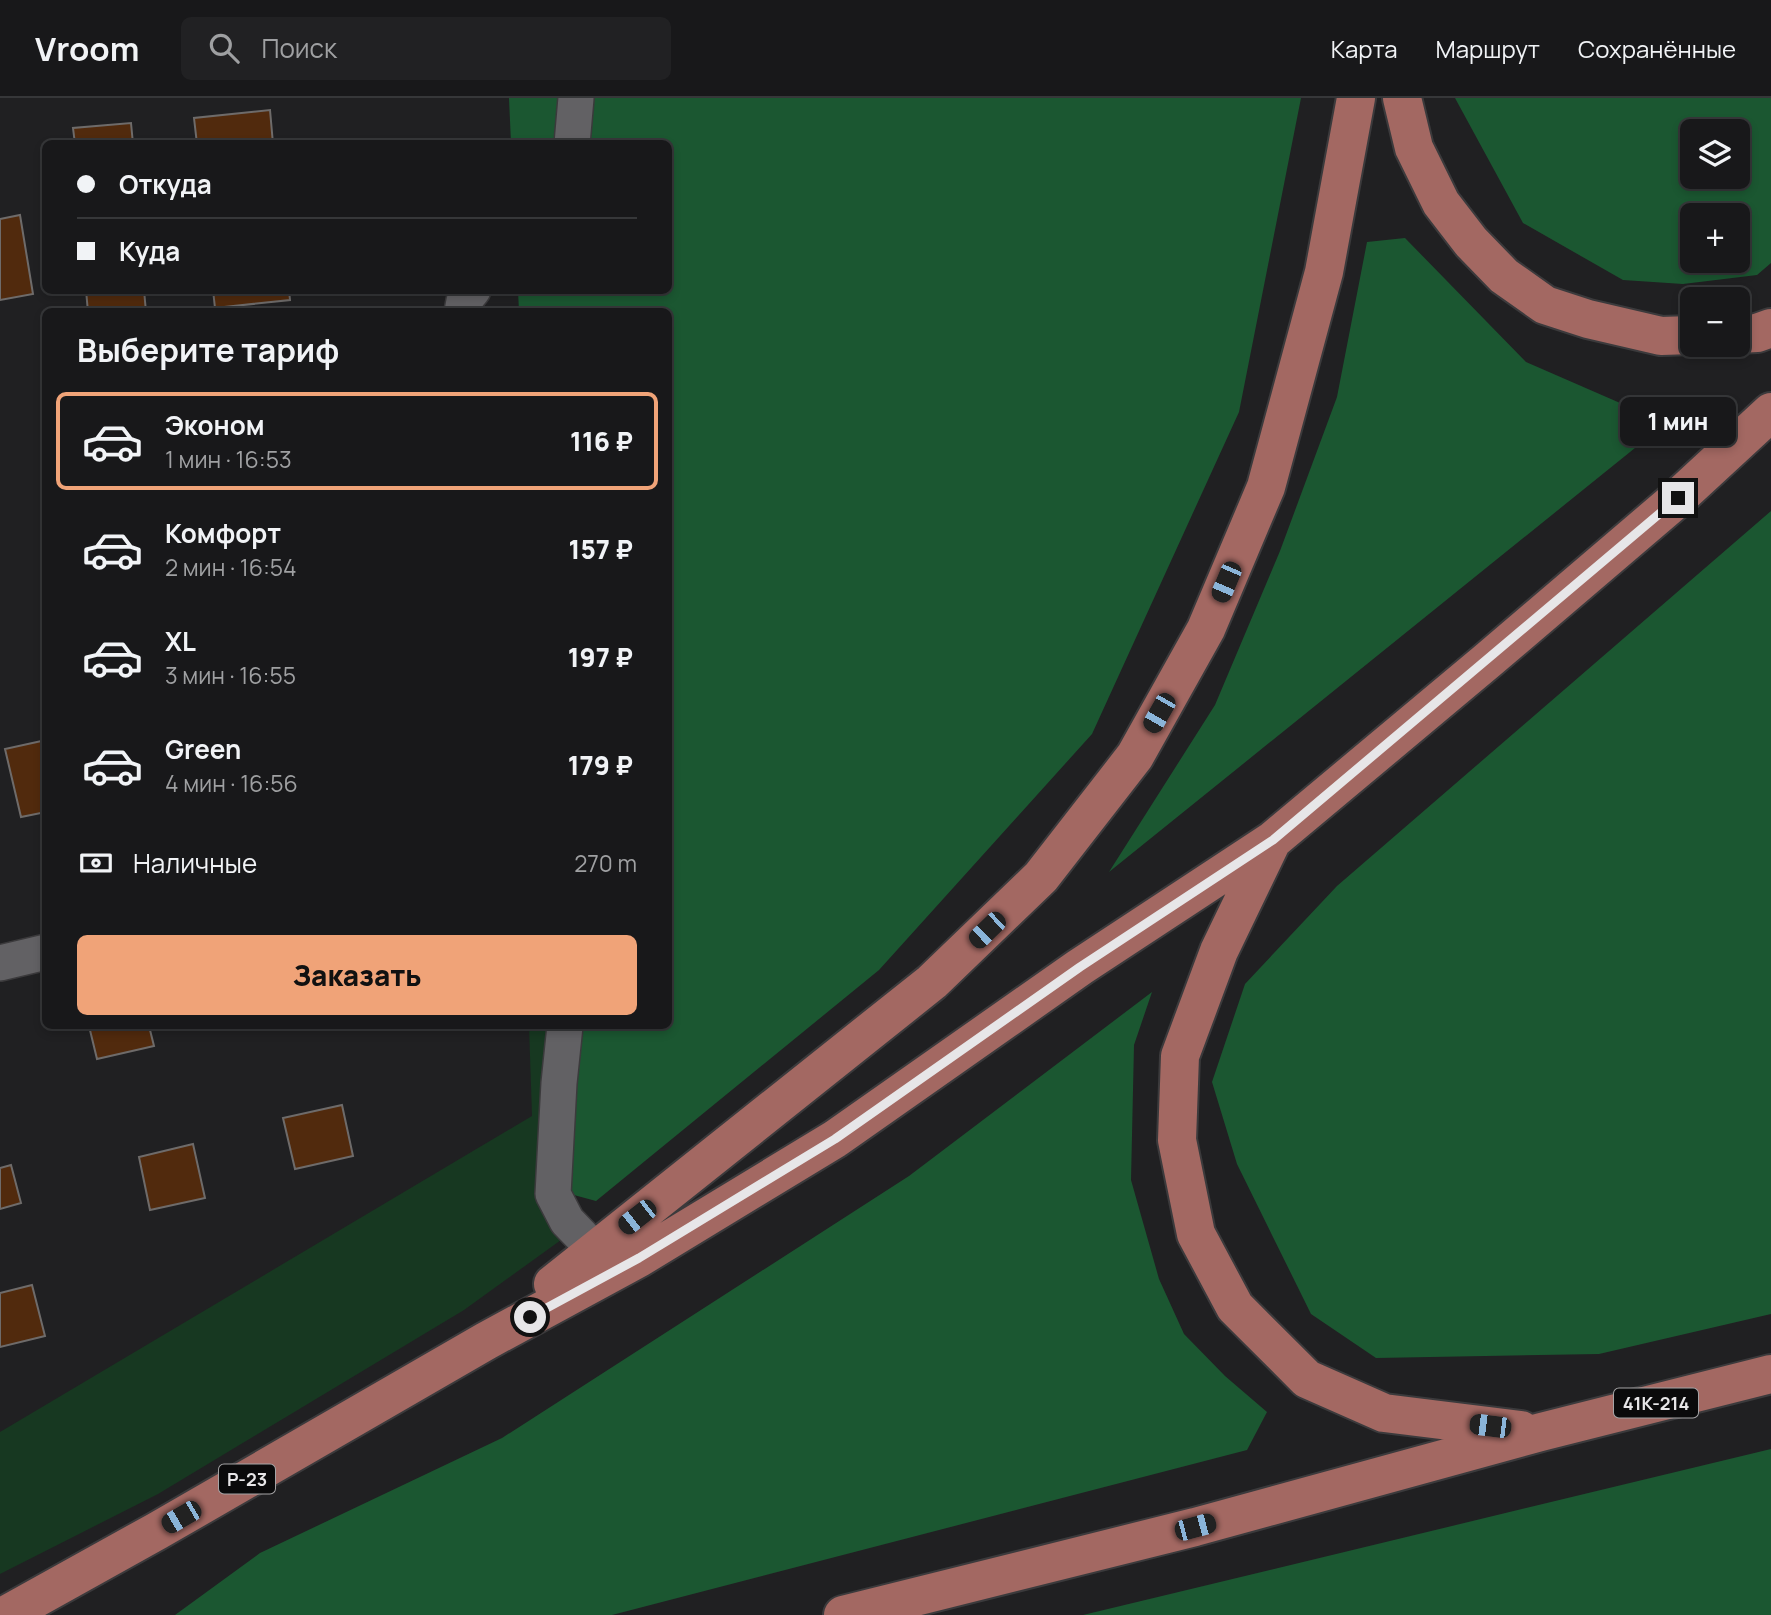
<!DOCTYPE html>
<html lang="ru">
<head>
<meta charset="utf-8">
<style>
	body { margin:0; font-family:Manrope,sans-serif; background:#212123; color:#f1f3f6; height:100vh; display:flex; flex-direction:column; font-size:26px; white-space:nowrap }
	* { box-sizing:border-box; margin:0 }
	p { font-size:23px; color:#9fa0a2 }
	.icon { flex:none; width:38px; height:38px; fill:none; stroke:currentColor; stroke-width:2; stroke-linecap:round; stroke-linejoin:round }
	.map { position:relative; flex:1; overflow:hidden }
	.details { position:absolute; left:42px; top:210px; width:630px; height:721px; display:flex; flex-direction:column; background:#18181a; border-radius:10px; box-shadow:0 4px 10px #0003,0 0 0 2px #363739 }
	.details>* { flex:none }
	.top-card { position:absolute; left:42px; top:42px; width:630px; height:154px; border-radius:10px; box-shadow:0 4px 10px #0003,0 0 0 2px #363739; display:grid; align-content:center; height:154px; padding:0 35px; background:#18181a }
	.controls { position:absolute; left:1680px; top:21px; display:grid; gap:14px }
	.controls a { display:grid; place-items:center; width:70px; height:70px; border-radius:10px; background:#18181a; box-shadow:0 4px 10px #0003,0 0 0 2px #363739; font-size:35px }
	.end { position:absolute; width:32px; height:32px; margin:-16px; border:9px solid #e7e6e8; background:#111; box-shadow:0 0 0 4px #111 }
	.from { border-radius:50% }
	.bubble { position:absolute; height:49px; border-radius:10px; background:#18181a; box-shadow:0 4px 10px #0003,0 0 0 2px #363739; font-size:23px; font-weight:800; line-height:49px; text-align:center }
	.car { position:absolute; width:21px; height:42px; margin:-21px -10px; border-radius:9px; box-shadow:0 0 5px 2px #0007; background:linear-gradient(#222 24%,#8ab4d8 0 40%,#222 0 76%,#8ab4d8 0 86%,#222 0) }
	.top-card b { display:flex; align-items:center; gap:24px; height:66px; font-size:26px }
	.top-card b+b { border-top:2px solid #363739 }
	.top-card i { width:18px; height:18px; background:#f1f3f6 }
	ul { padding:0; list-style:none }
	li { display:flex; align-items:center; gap:21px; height:98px; margin:0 14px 10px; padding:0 21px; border:4px solid transparent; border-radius:10px }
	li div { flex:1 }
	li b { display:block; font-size:26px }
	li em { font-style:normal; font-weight:800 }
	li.selected { border-color:#f0a378 }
	li>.icon { width:63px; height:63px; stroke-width:1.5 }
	h2 { padding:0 35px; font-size:32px; line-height:84px }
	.pay { display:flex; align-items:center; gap:18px; height:77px; padding:0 35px; font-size:26px }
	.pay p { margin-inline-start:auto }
	.cta { display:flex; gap:14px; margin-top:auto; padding:14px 35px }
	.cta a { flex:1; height:80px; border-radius:10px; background:#f0a378; color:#111; font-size:28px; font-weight:800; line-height:80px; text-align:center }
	header { display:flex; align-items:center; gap:42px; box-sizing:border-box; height:98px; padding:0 35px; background:#18181a; border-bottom:2px solid #363739 }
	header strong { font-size:33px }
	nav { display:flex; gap:38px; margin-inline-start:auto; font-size:24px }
	.search { width:490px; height:63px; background:#212123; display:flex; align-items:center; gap:18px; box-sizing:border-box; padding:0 24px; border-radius:10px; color:#9fa0a2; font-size:26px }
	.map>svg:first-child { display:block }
</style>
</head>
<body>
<header>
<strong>Vroom</strong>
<div class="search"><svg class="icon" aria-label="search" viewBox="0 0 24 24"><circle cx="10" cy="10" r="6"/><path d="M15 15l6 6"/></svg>Поиск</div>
<nav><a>Карта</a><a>Маршрут</a><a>Сохранённые</a></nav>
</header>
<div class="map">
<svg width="1771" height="1517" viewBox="0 0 1771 1517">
	<rect width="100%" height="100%" fill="#202022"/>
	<!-- green -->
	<path fill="#173821" d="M529,928H554L550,1121L561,1142L464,1212L158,1396L0,1476V1334L532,1018Z"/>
	<!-- forest -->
	<path fill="#1b5731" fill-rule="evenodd" d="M509,0H1301L1239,314L1092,636L879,872L596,1103L559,1093L575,928H668V214L519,213L518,193L668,192V46L511,45Z
		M1455,0H1771V165L1757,177L1683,186L1623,182L1523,125ZM1692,33H1738V79H1692ZM1738,117V163H1692V117Z
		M1405,140L1526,264L1666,325L1109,774L1215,607L1280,453L1337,299L1367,144Z
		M1771,413V1216L1599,1256L1376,1260L1311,1216L1237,1066L1212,984L1245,886L1337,788Z
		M1152,894L1134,947L1131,1082L1159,1181L1184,1236L1225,1278L1267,1314L1247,1352L612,1517H175L260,1455L502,1340L909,1078Z
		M1771,1351V1517H1083Z"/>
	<!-- building -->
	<path fill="#512a0d" stroke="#6e6b6a" stroke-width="2" d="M270,12L273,46H197L194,20Z
		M131,25L133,46H75L73,30Z
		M20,117L33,196L0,202V121Z
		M86,192H144L146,214H88Z
		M213,192H289L290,202L215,210Z
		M46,642V714L21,719L5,651Z
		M89,928H149L154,948L97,961Z
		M342,1007L353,1058L295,1071L283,1020Z
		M193,1046L205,1100L150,1112L139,1059Z
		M11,1067L21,1105L0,1111V1070Z
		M32,1187L45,1238L0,1249V1195Z"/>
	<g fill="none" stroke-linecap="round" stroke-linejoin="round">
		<!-- minor casing -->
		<g stroke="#3b3a3c" stroke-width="38">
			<path id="minor" d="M572,46L576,0
				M462,214L464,203L473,192
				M0,865L46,854
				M565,928L559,985L553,1096L567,1123L595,1152"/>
		</g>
		<!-- major casing -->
		<g stroke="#3b3a3c" stroke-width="42">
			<path id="major" d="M1402,0L1414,50L1441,105L1471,144L1504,178L1545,207L1588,221L1661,238L1692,237
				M1738,236L1757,235L1771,230
				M1272,743L1219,853L1180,958L1177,1042L1196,1136L1235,1209L1307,1281L1384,1315L1521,1332
				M553,1186L932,884L1041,779L1135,658L1206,531L1266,389L1324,174L1356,0
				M6,1517L157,1433L486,1243L639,1160L835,1041L1080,869L1273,742L1487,563L1678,400L1771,314
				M843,1517L1195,1429L1541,1334L1771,1276"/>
		</g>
		<!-- minor -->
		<use href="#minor" stroke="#626164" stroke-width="35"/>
		<!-- major -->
		<use href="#major" stroke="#a36862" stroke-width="38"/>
	</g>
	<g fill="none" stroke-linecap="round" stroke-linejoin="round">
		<!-- route -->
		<path stroke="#e7e6e8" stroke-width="9" d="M530,1219L639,1160L835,1041L1080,869L1273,742L1678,400"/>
	</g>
	<g text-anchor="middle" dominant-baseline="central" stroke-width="5" stroke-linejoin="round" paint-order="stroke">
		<!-- shield labels -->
		<g fill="#0a0a0b" stroke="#a5a4a6" stroke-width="2">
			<rect x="1614" y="1290.5" width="84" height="29" rx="5"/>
			<rect x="219" y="1366.5" width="56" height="29" rx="5"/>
		</g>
		<g font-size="18" font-weight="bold" fill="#e7e6e8">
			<text x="1656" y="1305">41К-214</text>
			<text x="247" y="1381">Р-23</text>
		</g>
	</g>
</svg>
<div class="controls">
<a><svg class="icon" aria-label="layers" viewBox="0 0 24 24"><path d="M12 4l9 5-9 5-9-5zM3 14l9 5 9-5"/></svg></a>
<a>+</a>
<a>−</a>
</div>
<i class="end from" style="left:530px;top:1219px"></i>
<i class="end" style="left:1678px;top:400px"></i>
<div class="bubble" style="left:1620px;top:299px;width:116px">1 мин</div>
<i class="car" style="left:1226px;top:484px;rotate:203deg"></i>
<i class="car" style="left:1159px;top:615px;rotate:210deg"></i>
<i class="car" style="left:987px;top:832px;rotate:226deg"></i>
<i class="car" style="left:637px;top:1119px;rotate:232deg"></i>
<i class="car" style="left:1490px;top:1328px;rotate:277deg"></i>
<i class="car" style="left:181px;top:1419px;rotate:240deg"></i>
<i class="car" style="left:1195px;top:1429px;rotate:75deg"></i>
<div class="top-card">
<b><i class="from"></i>Откуда</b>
<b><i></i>Куда</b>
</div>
<section class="details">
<h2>Выберите тариф</h2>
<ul>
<li class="selected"><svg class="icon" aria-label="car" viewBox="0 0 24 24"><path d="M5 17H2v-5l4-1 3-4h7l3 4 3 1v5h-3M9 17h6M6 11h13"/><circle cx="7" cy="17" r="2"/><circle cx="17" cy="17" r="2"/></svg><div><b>Эконом</b><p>1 мин · 16:53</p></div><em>116 ₽</em></li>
<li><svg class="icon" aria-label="car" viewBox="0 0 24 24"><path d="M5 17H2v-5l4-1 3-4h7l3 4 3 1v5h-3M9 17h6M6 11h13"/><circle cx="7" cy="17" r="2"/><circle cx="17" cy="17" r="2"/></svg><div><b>Комфорт</b><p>2 мин · 16:54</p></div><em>157 ₽</em></li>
<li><svg class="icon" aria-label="car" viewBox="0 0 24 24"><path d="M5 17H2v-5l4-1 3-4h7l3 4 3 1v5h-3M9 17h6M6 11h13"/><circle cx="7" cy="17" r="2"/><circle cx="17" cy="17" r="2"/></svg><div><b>XL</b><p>3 мин · 16:55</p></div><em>197 ₽</em></li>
<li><svg class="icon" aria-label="car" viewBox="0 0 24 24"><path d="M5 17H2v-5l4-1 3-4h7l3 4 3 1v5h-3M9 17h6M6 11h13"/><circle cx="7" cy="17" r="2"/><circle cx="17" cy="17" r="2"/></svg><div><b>Green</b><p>4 мин · 16:56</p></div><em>179 ₽</em></li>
</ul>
<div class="pay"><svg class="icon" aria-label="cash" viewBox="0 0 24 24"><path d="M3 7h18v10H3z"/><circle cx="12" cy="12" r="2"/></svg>Наличные<p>270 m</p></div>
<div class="cta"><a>Заказать</a></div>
</section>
</div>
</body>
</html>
